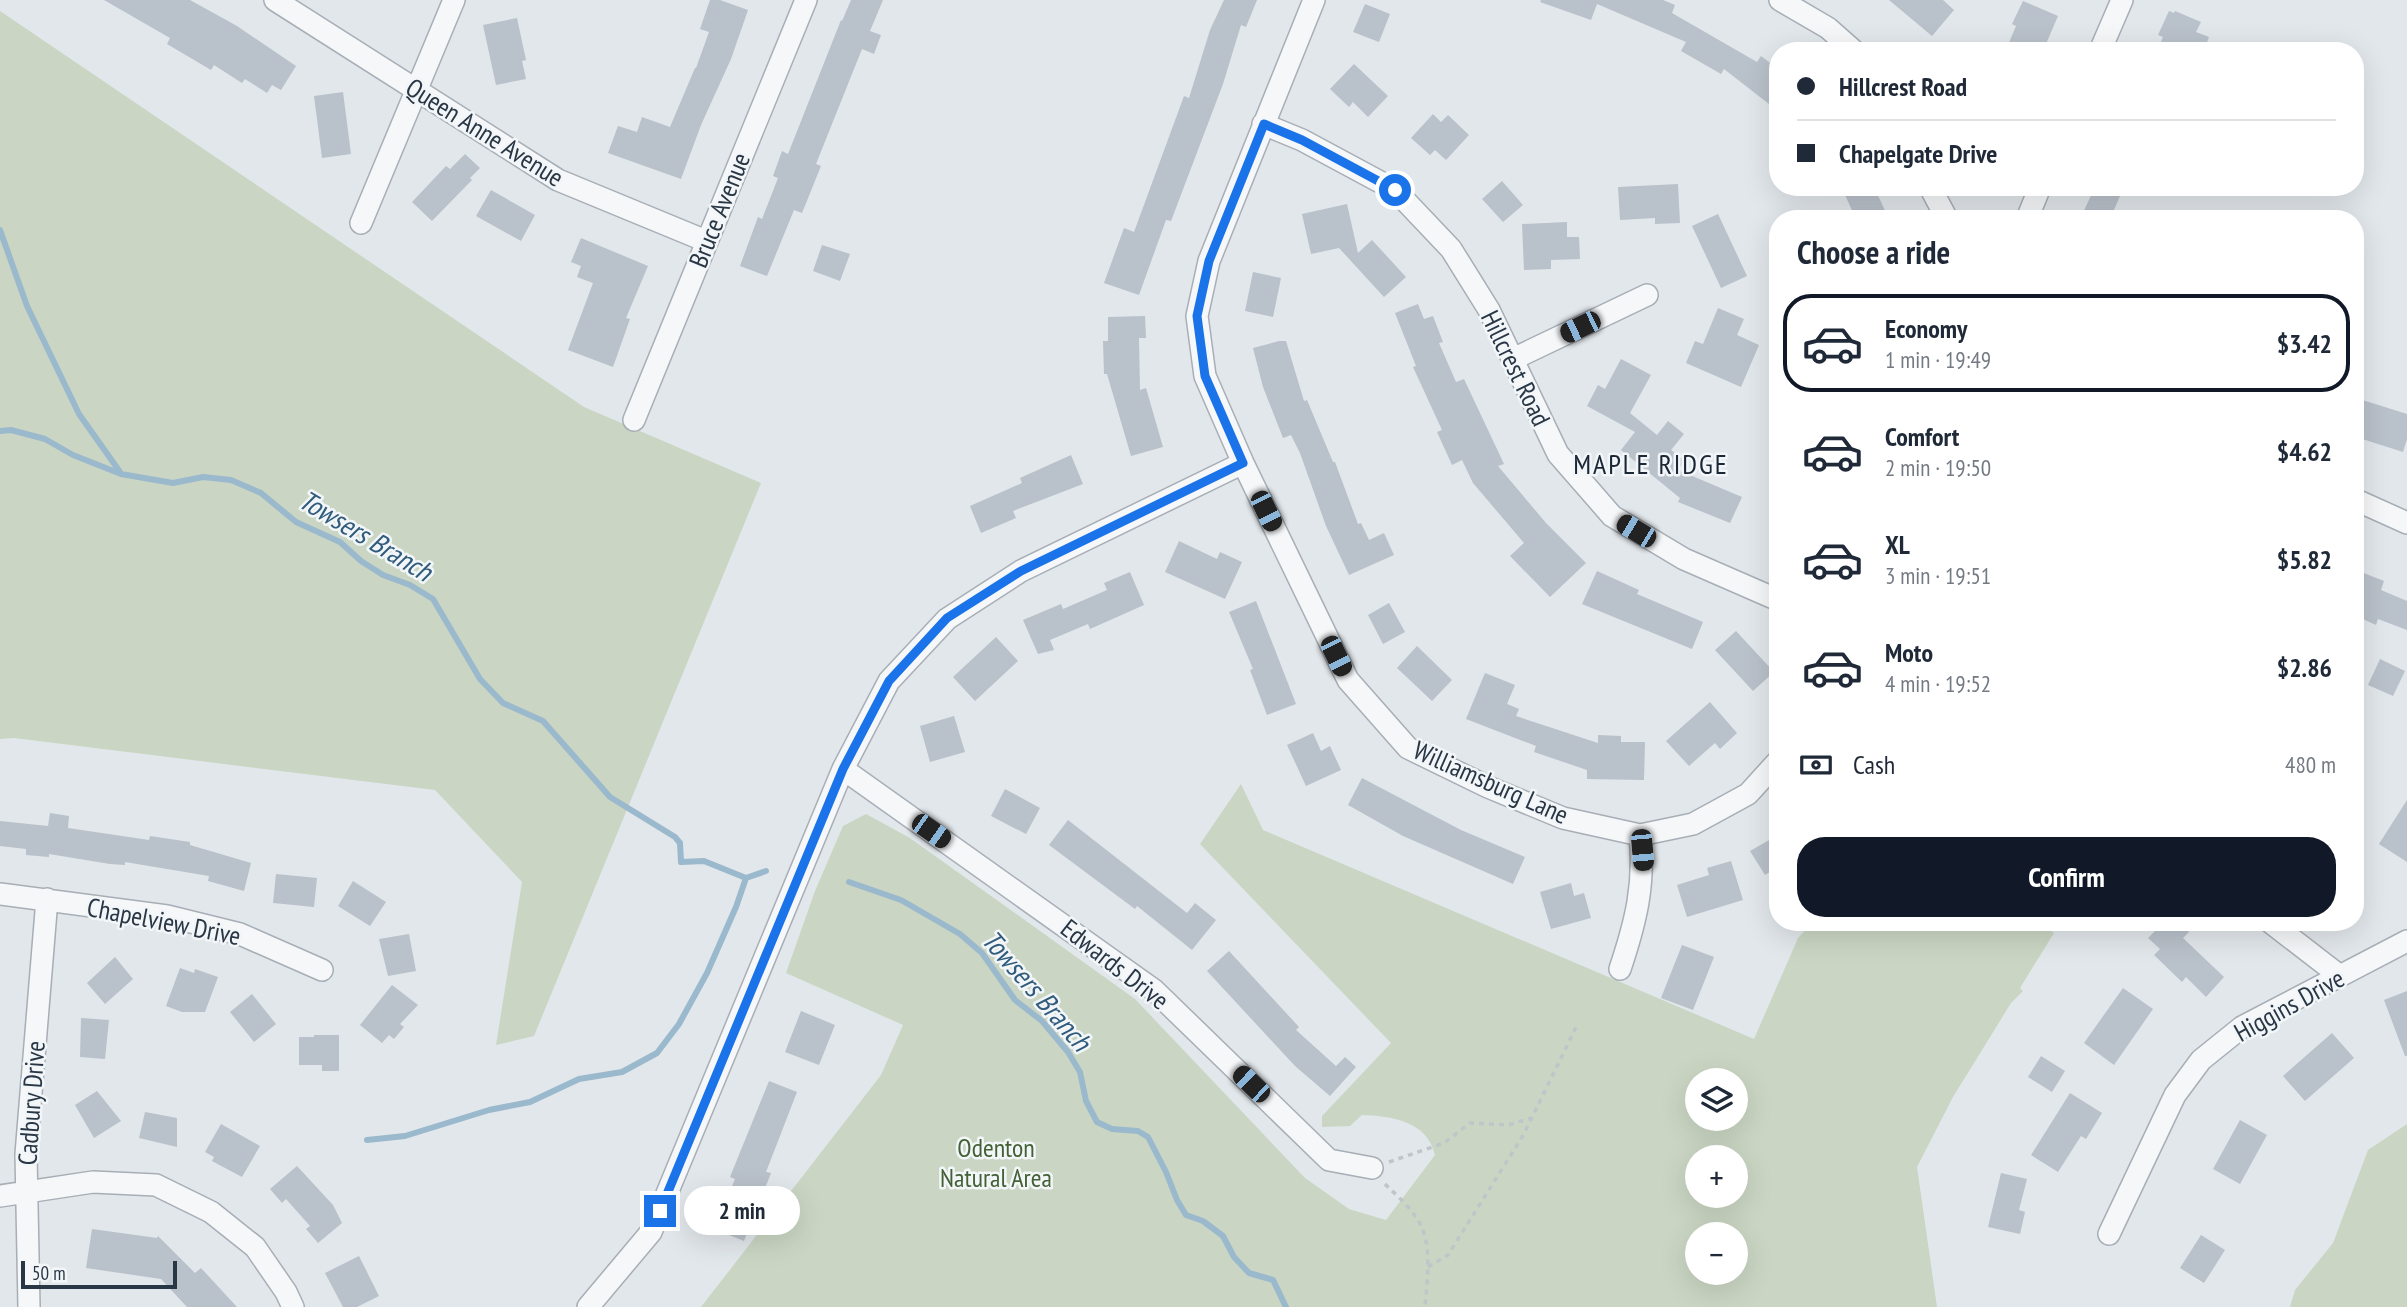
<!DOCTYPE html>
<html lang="en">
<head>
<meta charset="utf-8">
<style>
	body { margin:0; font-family:"PT Sans Narrow",sans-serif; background:#f6f6f7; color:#1f2937; height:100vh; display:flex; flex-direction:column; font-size:26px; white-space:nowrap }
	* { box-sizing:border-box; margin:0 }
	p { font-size:23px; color:#747a83 }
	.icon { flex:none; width:38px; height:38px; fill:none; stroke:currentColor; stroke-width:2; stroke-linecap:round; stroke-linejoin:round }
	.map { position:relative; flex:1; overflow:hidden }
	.side { position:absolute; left:1769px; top:210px; width:595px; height:721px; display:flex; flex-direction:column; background:#fff; border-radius:28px; box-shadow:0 7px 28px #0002 }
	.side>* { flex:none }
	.guide { position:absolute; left:1769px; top:42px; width:595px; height:154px; border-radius:28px; box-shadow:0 7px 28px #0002; display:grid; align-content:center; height:154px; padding:0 28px; background:#fff }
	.tools { position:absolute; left:1685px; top:1068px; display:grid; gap:14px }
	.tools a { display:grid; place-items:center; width:63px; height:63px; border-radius:50%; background:#fff; box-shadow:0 7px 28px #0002; font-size:35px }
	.scale { position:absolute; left:21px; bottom:18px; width:156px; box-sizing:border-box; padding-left:7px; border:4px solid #293645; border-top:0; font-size:19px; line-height:24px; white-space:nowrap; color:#293645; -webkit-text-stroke:5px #f2f6f8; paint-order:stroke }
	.end { position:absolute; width:32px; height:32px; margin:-16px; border:9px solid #1a73e8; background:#fff; box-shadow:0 0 0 4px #fff }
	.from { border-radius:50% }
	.bubble { position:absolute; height:49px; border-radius:24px; background:#fff; box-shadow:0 7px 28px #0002; font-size:23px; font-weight:700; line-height:49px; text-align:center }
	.car { position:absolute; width:21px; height:42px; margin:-21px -10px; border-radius:9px; box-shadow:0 0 5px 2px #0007; background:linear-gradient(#222 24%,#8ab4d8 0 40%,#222 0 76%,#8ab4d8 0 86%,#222 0) }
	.guide b { display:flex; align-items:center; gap:24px; height:66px; font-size:26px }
	.guide b+b { border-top:2px solid #e0e1e3 }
	.guide i { width:18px; height:18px; background:#1f2937 }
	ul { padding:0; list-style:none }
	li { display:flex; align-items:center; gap:21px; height:98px; margin:0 14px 10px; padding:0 14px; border:4px solid transparent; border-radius:28px }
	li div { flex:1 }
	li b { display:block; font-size:26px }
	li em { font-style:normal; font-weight:700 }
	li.active { border-color:#111827 }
	li>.icon { width:63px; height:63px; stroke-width:1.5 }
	h2 { padding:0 28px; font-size:32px; line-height:84px }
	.pay { display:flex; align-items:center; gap:18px; height:77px; padding:0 28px; font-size:26px }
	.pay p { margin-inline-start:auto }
	.primary-button { display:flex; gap:14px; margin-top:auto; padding:14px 28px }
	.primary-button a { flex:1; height:80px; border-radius:28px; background:#111827; color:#fff; font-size:28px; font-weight:700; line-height:80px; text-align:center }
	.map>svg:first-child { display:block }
</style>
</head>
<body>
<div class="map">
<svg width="2407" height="1307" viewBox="0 0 2407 1307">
	<rect width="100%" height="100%" fill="#e2e7eb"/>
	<!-- green -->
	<path fill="#cad6c3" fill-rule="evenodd" d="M0,11L584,407L761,483L534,1036L496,1045L522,882L435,790L14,738L0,739Z
		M1241,784L1263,830L1754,1039L1798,938L1813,922H2037L2054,933L2020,988L2023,991L2011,1003L1953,1097L1917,1167L1937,1307H701L881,1075L903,1025L786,973L815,891L843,826L866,814L910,838L1135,999L1305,1178L1349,1209L1386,1220L1435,1155C1427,1121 1392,1116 1362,1115L1350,1126L1322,1127V1116L1391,1043L1200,844ZM1698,1080H1736V1118H1698ZM1698,1157H1736V1195H1698ZM1698,1234H1736V1272H1698Z
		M2407,1124V1307H2290L2295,1290L2333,1243L2368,1150Z"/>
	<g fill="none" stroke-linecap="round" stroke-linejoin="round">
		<!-- stream -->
		<path stroke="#9bb9cd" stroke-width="6" d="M0,230L27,306L79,414L120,472
			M0,431L11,430L45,439L73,455L121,474L173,483L203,477L231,480L261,493L296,522L340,542L361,561L383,575L410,585L433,599L480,679L503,703L543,721L610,797L675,837L680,843L681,862L704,861L746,878L766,871
			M849,882L901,900L960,934L982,953L1015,1000L1042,1021L1068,1052L1080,1072L1086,1101L1097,1122L1112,1129L1138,1131L1148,1137L1166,1172L1177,1200L1186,1215L1203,1221L1223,1236L1234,1257L1249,1273L1273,1280L1286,1307
			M367,1140L405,1136L489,1110L530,1102L579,1079L622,1072L657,1053L679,1024L707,973L736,907L746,878"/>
	</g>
	<!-- building -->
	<path fill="#b9c1ca" d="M104,0H190L237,26L296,66L281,90L272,85L267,93L245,79L242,83L214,65L211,70L167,44L170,38Z
		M710,0H720L748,10L731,59L701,125L681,179L608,153L618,126L637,132L642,117L670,127L695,68H696L709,32L700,29Z
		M851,0H883L870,31L881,35L874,54L862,49L816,164L821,166L802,213L794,210L767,276L740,266L758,217L762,219L778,178L773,176L782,151L788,154L841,20L842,21Z
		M1224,0H1257L1246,27L1241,25L1223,84L1171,221L1166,220L1139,295L1104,283L1124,228L1134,232L1184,96L1189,98L1210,30Z
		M1541,0H1663L1675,5L1672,13L1757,62L1761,56L1778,69V111L1724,69L1721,74L1681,51L1686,42L1597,4L1591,20L1540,2Z
		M1889,0H1943L1954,10L1932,36Z
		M2023,1L2058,16L2043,51H2021L2008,45L2016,26L2012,24Z
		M1365,4L1390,14L1379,42L1353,32Z
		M2169,11L2174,13L2175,11L2201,22L2196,32L2209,37L2204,51H2157L2163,37L2158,35Z
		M517,18L526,60L522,61L526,79L496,85L483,25Z
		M1354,64L1388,96L1368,117L1353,102L1349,107L1330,89Z
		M343,92L351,154L322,158L314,96Z
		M1433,114L1441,122L1448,115L1469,135L1446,160L1435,150L1430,155L1411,138Z
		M465,154L480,168L470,178L472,180L432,221L412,202L446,166L450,169Z
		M1502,181L1523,205L1503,222L1482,199Z
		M1678,184L1680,223L1655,224V218L1620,220L1618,187Z
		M1861,187H1874L1889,219H1856L1845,195Z
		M2095,187H2124L2110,219H2080Z
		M491,190L535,215L521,241L476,216Z
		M1347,204L1358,253L1372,240L1406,277L1384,297L1339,248L1311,254L1302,214Z
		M1718,214L1747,276L1721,288L1692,226Z
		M1567,222V237H1579L1580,259L1551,260V269L1524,270L1522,224Z
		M581,238L648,266L626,318L630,319L613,367L568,350L593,283L577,277L581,266L571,262Z
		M822,245L850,254L840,281L813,271Z
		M1253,272L1281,278L1273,317L1245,311Z
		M1418,304L1424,319L1433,316L1443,342L1439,343L1456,382L1464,379L1504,464L1498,466L1546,523L1586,563L1550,597L1510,556L1524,543L1473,483L1462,460L1452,465L1437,432L1442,430L1413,367L1416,366L1395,313Z
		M1718,308L1744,319L1737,335L1759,345L1741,387L1686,363L1695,341L1703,344Z
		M1145,316L1146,338H1139L1140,390L1146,388L1163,447L1131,456L1107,374H1104L1103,341H1108V317Z
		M1279,341H1286L1304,401L1307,400L1333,462H1335L1358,524L1361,523L1369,540L1384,533L1394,555L1349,575L1326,526L1300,453L1291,435L1283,438L1263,387L1253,348Z
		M1621,359L1651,375L1630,413L1657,435L1668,421L1684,434L1671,450L1685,461L1678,470L1742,497L1730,523L1678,502L1680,498L1621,450L1635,432L1587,406L1598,385L1605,389Z
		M2356,398L2407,414V439L2403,452L2356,437Z
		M1071,455L1083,484L1013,511L1016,518L981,533L970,506L1022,483L1020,478Z
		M1179,541L1217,559L1220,552L1242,562L1225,599L1165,572Z
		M2356,570L2384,581L2381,590L2407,601V630L2378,619L2376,625L2356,616Z
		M1597,571L1639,590L1637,594L1703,622L1692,649L1582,604Z
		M1130,572L1144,605L1090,629L1088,624L1050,640L1054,650L1038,654L1023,620L1061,604L1063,609L1107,590L1104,583Z
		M1256,601L1296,704L1267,715L1250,670L1253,669L1229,612Z
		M1389,603L1405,632L1383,644L1368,615Z
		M1736,631L1774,672L1753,691L1715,650Z
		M996,637L1018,661L975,701L953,677Z
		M1417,646L1452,680L1432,701L1397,668Z
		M2380,659L2405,671L2393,696L2368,685Z
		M1485,673L1515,685L1507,704L1519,709L1516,716L1598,743V735L1621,736V742H1645L1644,780L1587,779V770L1534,752L1536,746L1466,719Z
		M1710,702L1737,733L1720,749L1715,743L1689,766L1666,741Z
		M954,716L965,752L930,762L920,726Z
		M1313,733L1321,751L1330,746L1341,770L1306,786L1287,745Z
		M1362,778L1461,830L1525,857L1513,884L1403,836L1348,805Z
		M1005,789L1040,808L1026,834L991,816Z
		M2407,800V862L2379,844Z
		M50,813L69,816L68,828L149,840L150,836L190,842V845L251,863L244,891L208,881L209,876L125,862V865L110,864L49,854V857L26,855V849L0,846V821L48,826Z
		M1068,820L1187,913L1195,903L1216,920L1192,950L1137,906L1135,909L1049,845Z
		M1778,835V867L1765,875L1750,851Z
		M1731,861L1743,900L1687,917L1677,885L1709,875L1707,868Z
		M276,874L317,878L314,907L273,903Z
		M353,881L386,902L370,926L338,906Z
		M1571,883L1574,896L1584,893L1591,918L1551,929L1540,892Z
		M2164,922H2178L2189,932L2183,938L2224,977L2206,997L2186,977L2182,982L2154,955L2160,949L2148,938Z
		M409,934L416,971L388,976L379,939Z
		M1682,945L1714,957L1693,1010L1661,998Z
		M1229,951L1299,1027L1296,1030L1336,1066L1345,1057L1356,1067L1330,1096L1295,1066L1207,971Z
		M115,957L133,979L105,1004L87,983Z
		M180,968L194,973L195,969L218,977L205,1012H182L166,1006Z
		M392,985L418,1005L400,1024L404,1027L394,1039L389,1035L382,1043L360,1025Z
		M2123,988L2153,1009L2114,1065L2084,1043Z
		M2407,991V1056H2405L2384,1000Z
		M252,994L276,1024L254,1042L230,1012Z
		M801,1011L835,1025L819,1065L785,1052Z
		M81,1018L109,1020L105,1059L80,1057Z
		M2332,1033L2354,1058L2305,1101L2283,1076Z
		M314,1035H339V1071H322V1065H299V1037H314Z
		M2041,1056L2065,1071L2052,1092L2028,1077Z
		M769,1081L797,1092L766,1172L771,1173L744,1241L709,1227L716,1211L721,1213L735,1179L730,1177Z
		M97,1091L121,1121L94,1138L75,1105Z
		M2070,1093L2102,1113L2086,1139L2081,1136L2058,1172L2031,1155Z
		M145,1112L177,1118V1147L139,1138Z
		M2240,1120L2267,1135L2240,1184L2213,1169Z
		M221,1124L260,1146L242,1177L212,1161L214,1157L205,1152Z
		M297,1166L333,1205L342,1223L318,1243L306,1229L310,1226L286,1199L282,1203L270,1189Z
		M2001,1173L2027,1179L2019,1210L2025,1212L2020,1234L1988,1227Z
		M92,1229L157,1238L158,1236L195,1273L201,1268L237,1307H187L161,1279L86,1268Z
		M2201,1235L2225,1250L2204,1283L2180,1268Z
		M359,1256L379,1296L357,1307H343L325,1273Z"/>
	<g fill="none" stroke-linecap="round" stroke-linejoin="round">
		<!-- street casing -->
		<g stroke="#a7aeb6" stroke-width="24">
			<path id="street" d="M275,0L558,180L706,241
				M1314,0L1209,261L1197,316L1205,376L1243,463L1348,680L1408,748L1488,787L1563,818L1640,835L1693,824L1748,794L1778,761
				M1780,0L1828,28L1854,51
				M2100,51L2122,0
				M1263,124L1302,140L1395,190L1451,249L1489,310L1558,454L1612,516L1684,559L1778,600
				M1930,187L1947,219
				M2027,219L2040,187
				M361,223L454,0
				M1513,359L1647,295
				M634,420L806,0
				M2356,500L2407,523
				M843,769L1154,990L1329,1160L1372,1168
				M0,894L167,916L240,934L322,970
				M2270,922L2340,976
				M1620,969C1636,921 1645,885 1640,835
				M0,1196L93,1182L156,1185L211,1212L255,1247L286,1292L293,1307
				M2109,1234L2175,1095L2201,1060L2242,1027L2407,941
				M29,1307L26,1154L47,899
				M588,1307L651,1232L843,769L889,681L947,619L1021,571L1243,463"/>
		</g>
		<!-- path -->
		<path stroke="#c0c5ca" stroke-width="3.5" stroke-dasharray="5 5" stroke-linecap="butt" d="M1389,1162L1444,1143L1470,1123L1508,1125L1532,1118
			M1385,1184C1395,1194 1407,1204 1415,1216C1434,1240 1427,1279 1425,1307
			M1428,1267L1448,1255L1524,1134L1576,1027"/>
		<!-- street -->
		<use href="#street" stroke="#f5f7f9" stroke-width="21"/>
	</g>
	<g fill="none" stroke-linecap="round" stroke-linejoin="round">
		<!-- route -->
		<path stroke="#1a73e8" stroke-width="9" d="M660,1211L843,769L889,681L947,618L1021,571L1243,463L1205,376L1197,316L1209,261L1264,124L1302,140L1395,190"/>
	</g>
	<g text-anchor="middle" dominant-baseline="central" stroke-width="5" stroke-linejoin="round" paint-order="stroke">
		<!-- street labels -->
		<g font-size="26" fill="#293645" stroke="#f2f6f8">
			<text transform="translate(485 132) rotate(32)">Queen Anne Avenue</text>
			<text transform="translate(719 210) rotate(-68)">Bruce Avenue</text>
			<text transform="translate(1516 368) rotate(64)">Hillcrest Road</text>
			<text transform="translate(1491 782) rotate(24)">Williamsburg Lane</text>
			<text transform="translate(164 921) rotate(11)">Chapelview Drive</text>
			<text transform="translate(1115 964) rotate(38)">Edwards Drive</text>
			<text transform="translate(2289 1005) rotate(-29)">Higgins Drive</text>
			<text transform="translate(31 1103) rotate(-86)">Cadbury Drive</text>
		</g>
		<!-- park labels -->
		<g font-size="26" fill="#436135" stroke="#f2f6f8">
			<text x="996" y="1147">Odenton<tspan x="996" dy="30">Natural Area</tspan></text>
		</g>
		<!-- neighbourhood labels -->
		<g font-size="28" letter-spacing="2" fill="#1b2736" stroke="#f2f6f8">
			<text x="1651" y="463">MAPLE RIDGE</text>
		</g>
		<!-- water labels -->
		<g font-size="28" font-style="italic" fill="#305b7c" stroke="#f2f6f8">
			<text transform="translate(366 535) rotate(31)">Towsers Branch</text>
			<text transform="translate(1037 990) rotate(49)">Towsers Branch</text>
		</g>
	</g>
</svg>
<div class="tools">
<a><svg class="icon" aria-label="layers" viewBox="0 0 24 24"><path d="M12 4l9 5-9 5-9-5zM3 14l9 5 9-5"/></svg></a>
<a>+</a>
<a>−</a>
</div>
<div class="scale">50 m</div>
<i class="end from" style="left:1395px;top:190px"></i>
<i class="end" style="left:660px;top:1211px"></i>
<div class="bubble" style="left:684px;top:1186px;width:116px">2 min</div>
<i class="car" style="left:1580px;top:327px;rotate:244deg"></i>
<i class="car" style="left:1266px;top:511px;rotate:154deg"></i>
<i class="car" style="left:1636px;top:531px;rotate:301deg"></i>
<i class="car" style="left:1336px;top:656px;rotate:154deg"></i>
<i class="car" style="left:931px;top:831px;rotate:125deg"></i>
<i class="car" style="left:1642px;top:850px;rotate:175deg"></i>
<i class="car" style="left:1251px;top:1084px;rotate:314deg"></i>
<div class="guide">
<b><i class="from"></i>Hillcrest Road</b>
<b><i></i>Chapelgate Drive</b>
</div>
<section class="side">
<h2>Choose a ride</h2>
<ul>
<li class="active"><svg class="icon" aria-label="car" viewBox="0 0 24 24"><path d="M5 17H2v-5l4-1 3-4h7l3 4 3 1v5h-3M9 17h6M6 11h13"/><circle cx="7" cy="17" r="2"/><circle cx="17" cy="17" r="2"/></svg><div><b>Economy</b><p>1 min · 19:49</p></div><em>$3.42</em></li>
<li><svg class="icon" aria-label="car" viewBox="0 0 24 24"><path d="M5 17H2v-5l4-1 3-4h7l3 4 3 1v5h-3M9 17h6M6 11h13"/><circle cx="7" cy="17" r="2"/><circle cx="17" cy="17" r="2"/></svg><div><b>Comfort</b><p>2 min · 19:50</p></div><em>$4.62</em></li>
<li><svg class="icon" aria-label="car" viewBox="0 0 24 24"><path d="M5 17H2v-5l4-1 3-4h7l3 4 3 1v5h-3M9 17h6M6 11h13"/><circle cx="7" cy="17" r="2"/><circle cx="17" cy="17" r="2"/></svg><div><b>XL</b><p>3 min · 19:51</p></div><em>$5.82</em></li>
<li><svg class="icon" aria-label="car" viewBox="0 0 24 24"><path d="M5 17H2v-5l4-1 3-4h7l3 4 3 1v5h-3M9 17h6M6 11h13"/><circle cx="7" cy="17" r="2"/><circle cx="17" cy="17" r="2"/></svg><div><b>Moto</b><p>4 min · 19:52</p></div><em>$2.86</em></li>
</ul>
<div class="pay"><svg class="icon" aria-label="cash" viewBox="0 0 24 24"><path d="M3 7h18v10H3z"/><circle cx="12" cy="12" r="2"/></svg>Cash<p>480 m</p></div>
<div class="primary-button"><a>Confirm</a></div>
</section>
</div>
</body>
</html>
